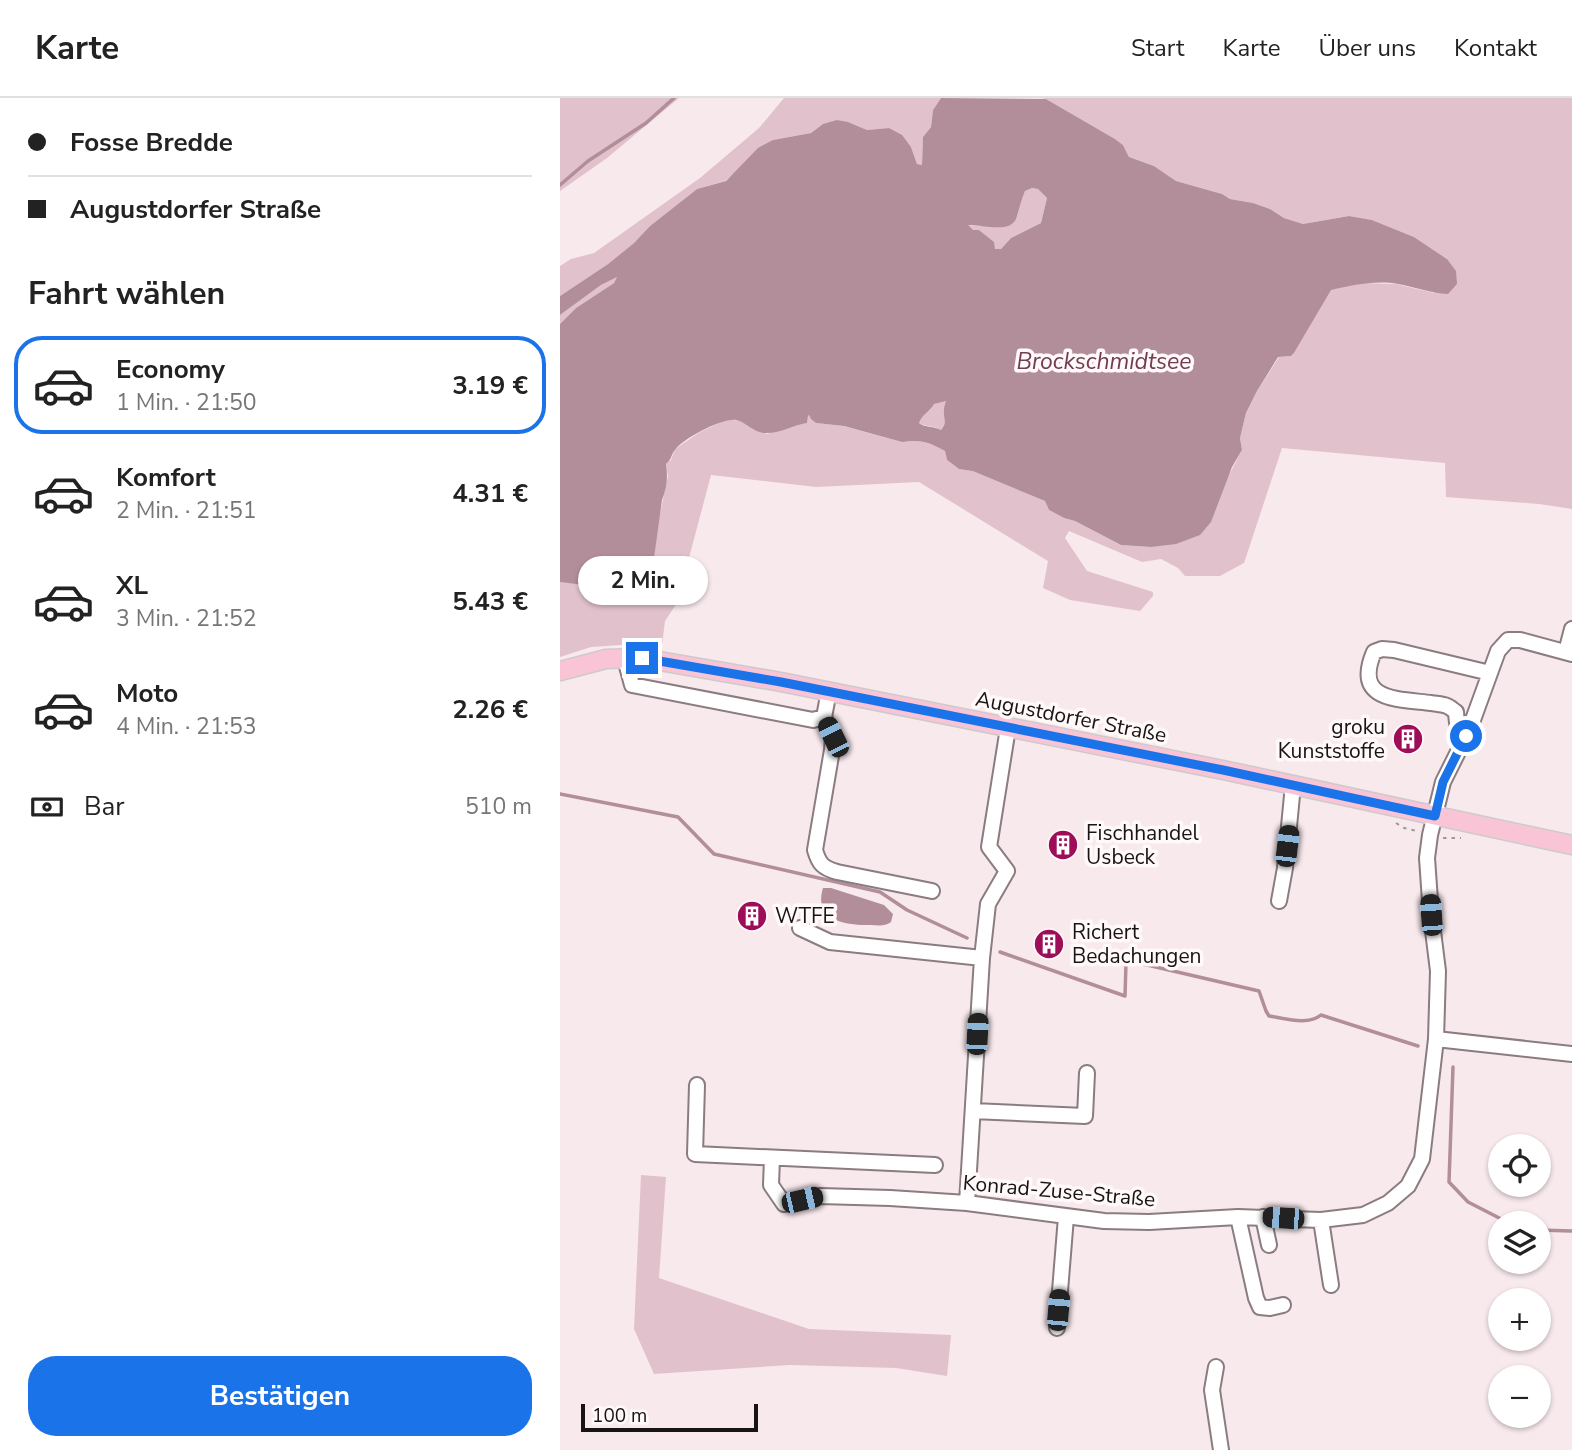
<!DOCTYPE html>
<html lang="de">
<head>
<meta charset="utf-8">
<style>
	body { margin:0; font-family:"Nunito Sans",sans-serif; background:#f2f2f2; color:#222; height:100vh; display:flex; flex-direction:column; font-size:26px; white-space:nowrap }
	* { box-sizing:border-box; margin:0 }
	p { font-size:23px; color:#767676 }
	.icon { flex:none; width:38px; height:38px; fill:none; stroke:currentColor; stroke-width:2; stroke-linecap:round; stroke-linejoin:round }
	.map { position:relative; flex:1; overflow:hidden }
	.panel { display:flex; flex-direction:column; background:#fff; width:560px }
	.panel>* { flex:none }
	.banner { display:grid; align-content:center; height:154px; padding:0 28px; background:#fff }
	.buttons { position:absolute; left:928px; top:1036px; display:grid; gap:14px }
	.buttons a { display:grid; place-items:center; width:63px; height:63px; border-radius:50%; background:#fff; box-shadow:0 2px 5px #0004; font-size:35px }
	.scale { position:absolute; left:21px; bottom:18px; width:177px; box-sizing:border-box; padding-left:7px; border:4px solid #181315; border-top:0; font-size:19px; line-height:24px; white-space:nowrap; color:#181315; -webkit-text-stroke:5px #fff9fa; paint-order:stroke }
	.end { position:absolute; width:32px; height:32px; margin:-16px; border:9px solid #1a73e8; background:#fff; box-shadow:0 0 0 4px #fff }
	.from { border-radius:50% }
	.bubble { position:absolute; height:49px; border-radius:24px; background:#fff; box-shadow:0 2px 5px #0004; font-size:23px; font-weight:700; line-height:49px; text-align:center }
	.car { position:absolute; width:21px; height:42px; margin:-21px -10px; border-radius:9px; box-shadow:0 0 5px 2px #0007; background:linear-gradient(#222 24%,#8ab4d8 0 40%,#222 0 76%,#8ab4d8 0 86%,#222 0) }
	.banner b { display:flex; align-items:center; gap:24px; height:66px; font-size:26px }
	.banner b+b { border-top:2px solid #e0e0e0 }
	.banner i { width:18px; height:18px; background:#222 }
	ul { padding:0; list-style:none }
	li { display:flex; align-items:center; gap:21px; height:98px; margin:0 14px 10px; padding:0 14px; border:4px solid transparent; border-radius:28px }
	li div { flex:1 }
	li b { display:block; font-size:26px }
	li em { font-style:normal; font-weight:700 }
	li.on { border-color:#1a73e8 }
	li>.icon { width:63px; height:63px; stroke-width:1.5 }
	h2 { padding:0 28px; font-size:32px; line-height:84px }
	.pay { display:flex; align-items:center; gap:18px; height:77px; padding:0 28px; font-size:26px }
	.pay p { margin-inline-start:auto }
	.action { display:flex; gap:14px; margin-top:auto; padding:14px 28px }
	.action a { flex:1; height:80px; border-radius:28px; background:#1a73e8; color:#fff; font-size:28px; font-weight:700; line-height:80px; text-align:center }
	header { display:flex; align-items:center; gap:42px; box-sizing:border-box; height:98px; padding:0 35px; background:#fff; border-bottom:2px solid #e0e0e0 }
	header strong { font-size:33px }
	nav { display:flex; gap:38px; margin-inline-start:auto; font-size:24px }
	main { display:flex; flex:1; min-height:0 }
	.map>svg:first-child { display:block }
</style>
</head>
<body>
<header>
<strong>Karte</strong>
<nav><a>Start</a><a>Karte</a><a>Über uns</a><a>Kontakt</a></nav>
</header>
<main>
<section class="panel">
<div class="banner">
<b><i class="from"></i>Fosse Bredde</b>
<b><i></i>Augustdorfer Straße</b>
</div>
<h2>Fahrt wählen</h2>
<ul>
<li class="on"><svg class="icon" aria-label="car" viewBox="0 0 24 24"><path d="M5 17H2v-5l4-1 3-4h7l3 4 3 1v5h-3M9 17h6M6 11h13"/><circle cx="7" cy="17" r="2"/><circle cx="17" cy="17" r="2"/></svg><div><b>Economy</b><p>1 Min. · 21:50</p></div><em>3.19 €</em></li>
<li><svg class="icon" aria-label="car" viewBox="0 0 24 24"><path d="M5 17H2v-5l4-1 3-4h7l3 4 3 1v5h-3M9 17h6M6 11h13"/><circle cx="7" cy="17" r="2"/><circle cx="17" cy="17" r="2"/></svg><div><b>Komfort</b><p>2 Min. · 21:51</p></div><em>4.31 €</em></li>
<li><svg class="icon" aria-label="car" viewBox="0 0 24 24"><path d="M5 17H2v-5l4-1 3-4h7l3 4 3 1v5h-3M9 17h6M6 11h13"/><circle cx="7" cy="17" r="2"/><circle cx="17" cy="17" r="2"/></svg><div><b>XL</b><p>3 Min. · 21:52</p></div><em>5.43 €</em></li>
<li><svg class="icon" aria-label="car" viewBox="0 0 24 24"><path d="M5 17H2v-5l4-1 3-4h7l3 4 3 1v5h-3M9 17h6M6 11h13"/><circle cx="7" cy="17" r="2"/><circle cx="17" cy="17" r="2"/></svg><div><b>Moto</b><p>4 Min. · 21:53</p></div><em>2.26 €</em></li>
</ul>
<div class="pay"><svg class="icon" aria-label="cash" viewBox="0 0 24 24"><path d="M3 7h18v10H3z"/><circle cx="12" cy="12" r="2"/></svg>Bar<p>510 m</p></div>
<div class="action"><a>Bestätigen</a></div>
</section>
<div class="map">
<svg width="1012" height="1352" viewBox="0 0 1012 1352">
	<rect width="100%" height="100%" fill="#f8e9ed"/>
	<!-- green -->
	<path fill="#e1c2cc" d="M0,0H119L47,60L0,93Z
		M224,0H381L373,12L371,29L363,39L362,67L357,66L351,49L329,30L307,32L288,24L263,26L251,35L213,42L165,83L137,91L90,128L74,145L48,166L0,198V168L11,161L34,155L140,80L199,30Z
		M481,0H1012V411L979,406L886,399L885,365L722,350L684,465L660,478H625L618,470L601,461L582,464L509,433L505,440L527,473L593,494V498L580,513L510,502L483,490L488,463L359,384L256,389L151,377L117,505L105,523L102,547L91,545L31,549L0,559V484L17,485L98,425L108,378L106,366L111,362L115,351L140,334L168,321L180,323L207,336L238,326L247,325L248,318L250,316L256,325L283,328L342,344C361,341 369,344 385,353L387,362L399,371L413,372L485,403L489,412L504,420L515,423L561,447L591,449L599,447L669,377L682,352L680,340L686,315L697,293L719,259L731,258L734,255L771,191L800,185L836,186L874,195L887,161L854,139L812,122L789,118L743,126L724,120L710,111L693,105L670,101L662,96L616,83L594,68L569,59L563,47L555,41L486,1Z
		M472,90L478,91L487,100L481,125L451,140L441,151H435L433,144L419,132L413,133L407,127L440,129L460,106L465,93Z
		M58,178L54,185L16,210L0,226V217L41,187Z
		M386,302C384,312 388,325 381,332C374,327 365,330 358,324C361,317 371,314 374,306Z
		M81,1077L106,1079L99,1180L249,1231L391,1237L387,1278L336,1270L230,1267L94,1276L74,1231Z"/>
	<!-- water -->
	<path fill="#b28e9a" fill-rule="evenodd" d="M381,0L486,1L555,41L563,47L569,59L594,68L616,83L662,96L670,101L693,105L710,111L724,120L743,126L789,118L812,122L854,139L887,161L896,173L897,186L888,196C870,195 855,189 838,186C816,182 793,187 771,192L734,255L731,258L718,259L697,293L686,315L680,340L682,352L672,369L651,424L640,437L616,446L591,449L561,447L515,423L504,420L489,412L485,403L413,373L399,371L387,362L385,353C369,344 361,341 342,344L284,328L256,325L251,321L249,317L248,318L247,325C233,327 219,336 205,335C194,335 186,324 176,322C162,320 122,341 114,353C111,358 111,362 106,366C108,379 107,390 102,402L93,467L85,477L74,484L49,490L0,484V226L16,210L54,185L57,179L41,187L0,217V198L48,166L74,145L90,128L137,91L166,83L198,50L213,42L251,35L263,26L277,22L288,24L307,32L329,30L342,37L351,49L357,66L362,67L363,39L371,29L373,12ZM472,90L478,91L487,100L481,125L451,140L441,151H435L434,144L419,132H413L408,127C421,126 449,136 456,121C459,112 461,102 465,93ZM386,303C385,306 384,309 384,312C383,320 388,324 381,332C374,328 365,330 359,325C361,317 371,313 374,306Z
		M263,790H271L324,807L333,816L331,824C324,829 318,827 310,827C286,827 253,823 263,790Z"/>
	<g fill="none" stroke-linecap="round" stroke-linejoin="round">
		<!-- stream -->
		<path stroke="#b28e9a" stroke-width="3.5" d="M0,87L28,63L86,25L114,0
			M0,696L118,719L154,756L320,794L347,812L407,840
			M440,854L565,898L566,864L570,863L699,893L706,913L709,918C724,920 748,928 761,917L858,948
			M893,969L889,1084L908,1104L949,1125
			M978,1132L1012,1133"/>
		<!-- minor casing -->
		<g stroke="#8a7c80" stroke-width="18">
			<path id="minor" d="M1006,554L1012,531
				M65,561L72,587L253,622L264,619
				M269,593L264,619L273,639L272,652L255,752C259,766 263,770 277,774L372,793
				M906,638C896,633 897,624 896,614C893,612 890,609 887,608C882,606 876,606 871,605C837,601 793,603 814,554L822,551L834,552L930,575
				M719,803L725,770L733,687
				M240,830L270,844L422,860
				M876,941L1012,956
				M137,987L135,1056L375,1067
				M413,1013L525,1018L527,975
				M212,1060L211,1087L224,1106L260,1098L330,1100L407,1105L544,1123L589,1124L678,1119L761,1122L803,1117L828,1105L848,1088L862,1061L876,941L878,873L871,817L867,760L870,737L883,684L910,630L938,553L948,542H960L1012,556
				M407,1105L422,860L428,806L447,773L429,749L448,630
				M678,1119L696,1200L700,1209L710,1210L723,1207
				M703,1119L709,1147
				M761,1122L771,1187
				M497,1230L506,1119
				M656,1269L652,1292L661,1352"/>
		</g>
		<!-- major casing -->
		<g stroke="#cccbcc" stroke-width="21">
			<path id="major" d="M0,573L46,561L82,560L221,584L663,672L1012,747"/>
		</g>
		<!-- path -->
		<path stroke="#a2969a" stroke-width="2" stroke-dasharray="3.5 5" stroke-linecap="butt" d="M836,725L844,730L857,733
			M883,740H901"/>
		<!-- minor -->
		<use href="#minor" stroke="#fff" stroke-width="14"/>
		<!-- major -->
		<use href="#major" stroke="#fac4d7" stroke-width="18"/>
	</g>
	<g fill="none" stroke-linecap="round" stroke-linejoin="round">
		<!-- route -->
		<path stroke="#1a73e8" stroke-width="9" d="M82,560L221,584L663,672L875,718L883,684L906,638"/>
	</g>
	<!-- icons -->
	<defs>
		<g id="building-disc" transform="scale(1.575)"><circle r="9.5" fill="#9d0d58" stroke="#fff9fa"/><path d="M-4-6H4V6H1V3H-1V6H-4ZM-2.5-4.3h1.7v1.8h-1.7ZM.8-4.3h1.7v1.8H.8ZM-2.5-1h1.7V.8h-1.7ZM.8-1h1.7V.8H.8Z" fill="#fff"/></g>
	</defs>
	<g fill-rule="evenodd">
		<use href="#building-disc" x="848" y="641"/>
		<use href="#building-disc" x="503" y="747"/>
		<use href="#building-disc" x="192" y="818"/>
		<use href="#building-disc" x="489" y="846"/>
	</g>
	<g text-anchor="middle" dominant-baseline="central" stroke-width="7" stroke-linejoin="round" paint-order="stroke">
		<!-- street labels -->
		<g font-size="21" fill="#181315" stroke="#fff9fa">
			<text transform="translate(511 619) rotate(11)">Augustdorfer Straße</text>
			<text transform="translate(499 1093) rotate(5)">Konrad-Zuse-Straße</text>
		</g>
		<!-- poi labels -->
		<g font-size="21" fill="#181315" stroke="#fff9fa" text-anchor="start">
			<text x="825" y="629" text-anchor="end">groku<tspan x="825" dy="24">Kunststoffe</tspan></text>
			<text x="526" y="735">Fischhandel<tspan x="526" dy="24">Usbeck</tspan></text>
			<text x="215" y="818">WTFE</text>
			<text x="512" y="834">Richert<tspan x="512" dy="24">Bedachungen</tspan></text>
		</g>
		<!-- water labels -->
		<g font-size="23" font-style="italic" fill="#713d50" stroke="#fff9fa">
			<text x="544" y="263">Brockschmidtsee</text>
		</g>
	</g>
</svg>
<div class="buttons">
<a><svg class="icon" aria-label="locate" viewBox="0 0 24 24"><circle cx="12" cy="12" r="6"/><path d="M12 2v4M12 18v4M2 12h4M18 12h4"/></svg></a>
<a><svg class="icon" aria-label="layers" viewBox="0 0 24 24"><path d="M12 4l9 5-9 5-9-5zM3 14l9 5 9-5"/></svg></a>
<a>+</a>
<a>−</a>
</div>
<div class="scale">100 m</div>
<i class="end from" style="left:906px;top:638px"></i>
<i class="end" style="left:82px;top:560px"></i>
<div class="bubble" style="left:18px;top:458px;width:130px">2 Min.</div>
<i class="car" style="left:273px;top:639px;rotate:334deg"></i>
<i class="car" style="left:727px;top:748px;rotate:7deg"></i>
<i class="car" style="left:871px;top:817px;rotate:356deg"></i>
<i class="car" style="left:417px;top:936px;rotate:3deg"></i>
<i class="car" style="left:242px;top:1102px;rotate:77deg"></i>
<i class="car" style="left:723px;top:1120px;rotate:274deg"></i>
<i class="car" style="left:498px;top:1212px;rotate:5deg"></i>
</div>
</main>
</body>
</html>
